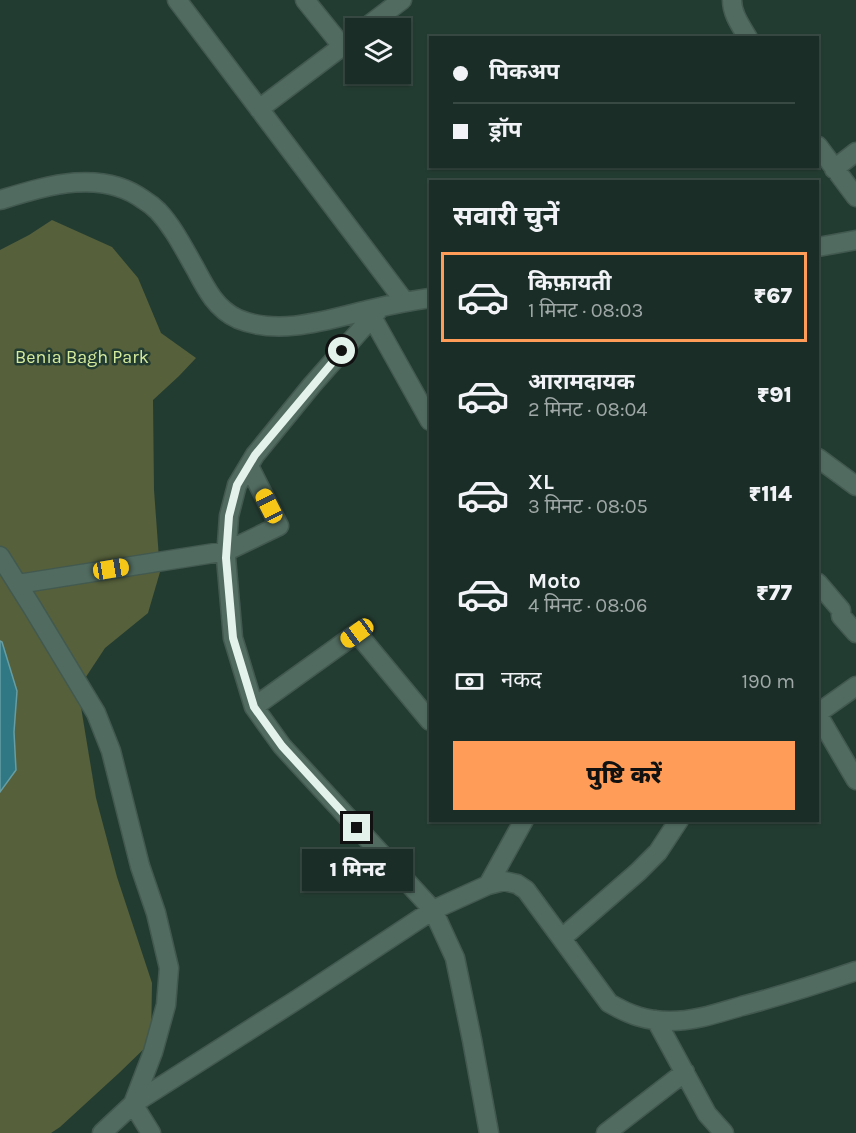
<!DOCTYPE html>
<html lang="hi">
<head>
<meta charset="utf-8">
<style>
	body { margin:0; font-family:Karla,"Noto Sans Devanagari",sans-serif; background:#23352e; color:#f1f3f6; height:100vh; display:flex; flex-direction:column; font-size:22px; white-space:nowrap }
	* { box-sizing:border-box; margin:0 }
	p { font-size:20px; color:#9fa8a7 }
	.icon { flex:none; width:33px; height:33px; fill:none; stroke:currentColor; stroke-width:2; stroke-linecap:round; stroke-linejoin:round }
	.map { position:relative; flex:1; overflow:hidden }
	.side { position:absolute; left:429px; top:180px; width:390px; height:642px; display:flex; flex-direction:column; background:#1a2d26; border-radius:0px; box-shadow:0 2px 4px #0004,0 0 0 2px #384943 }
	.side>* { flex:none }
	.banner { position:absolute; left:429px; top:36px; width:390px; height:132px; border-radius:0px; box-shadow:0 2px 4px #0004,0 0 0 2px #384943; display:grid; align-content:center; height:132px; padding:0 24px; background:#1a2d26 }
	.tools { position:absolute; left:345px; top:18px; display:grid; gap:12px }
	.tools a { display:grid; place-items:center; width:66px; height:66px; border-radius:0px; background:#1a2d26; box-shadow:0 2px 4px #0004,0 0 0 2px #384943; font-size:30px }
	.end { position:absolute; width:27px; height:27px; margin:-14px; border:8px solid #e3f2eb; background:#111; box-shadow:0 0 0 3px #111 }
	.from { border-radius:50% }
	.bubble { position:absolute; height:42px; border-radius:0px; background:#1a2d26; box-shadow:0 2px 4px #0004,0 0 0 2px #384943; font-size:20px; font-weight:800; line-height:42px; text-align:center }
	.car { position:absolute; width:18px; height:36px; margin:-18px -9px; border-radius:8px; box-shadow:0 0 4px 2px #0007; background:linear-gradient(#f5c518 24%,#345 0 40%,#f5c518 0 76%,#345 0 86%,#f5c518 0) }
	.banner b { display:flex; align-items:center; gap:21px; height:57px; font-size:22px }
	.banner b+b { border-top:2px solid #384943 }
	.banner i { width:15px; height:15px; background:#f1f3f6 }
	ul { padding:0; list-style:none }
	li { display:flex; align-items:center; gap:18px; height:90px; margin:0 12px 9px; padding:0 12px; border:3px solid transparent; border-radius:0px }
	li div { flex:1 }
	li b { display:block; font-size:22px }
	li em { font-style:normal; font-weight:800 }
	li.on { border-color:#fe9c58 }
	li>.icon { width:54px; height:54px; stroke-width:1.5 }
	h2 { padding:0 24px; font-size:27px; line-height:72px }
	.pay { display:flex; align-items:center; gap:15px; height:66px; padding:0 24px; font-size:22px }
	.pay p { margin-inline-start:auto }
	.cta { display:flex; gap:12px; margin-top:auto; padding:12px 24px }
	.cta a { flex:1; height:69px; border-radius:0px; background:#fe9c58; color:#111; font-size:24px; font-weight:800; line-height:69px; text-align:center }
	.map>svg:first-child { display:block }
</style>
</head>
<body>
<div class="map">
<svg width="856" height="1133" viewBox="0 0 856 1133">
	<rect width="100%" height="100%" fill="#233c32"/>
	<!-- green -->
	<path fill="#56603b" d="M52,220L112,247L138,278L161,333L196,358L179,376L153,400L154,490L160,572L148,613L105,648L78,689L96,798L117,877L152,983L151,1042L119,1073L60,1127L51,1133H0V250L29,235Z"/>
	<!-- water -->
	<path fill="#307884" stroke="#669da3" stroke-width="1.5" d="M0,641L2,642L17,691L14,732L16,770L0,792Z"/>
	<g fill="none" stroke-linecap="round" stroke-linejoin="round">
		<!-- minor casing -->
		<g stroke="#425950" stroke-width="21">
			<path id="minor" d="M177,0L405,302
				M305,0L342,46
				M732,0C732,14 741,26 748,38
				M365,28L402,0
				M259,109L356,36
				M818,146L856,197
				M834,169L856,152
				M0,200C46,186 101,168 144,200C149,203 154,207 158,211C174,228 184,249 195,268C206,289 216,309 238,319C279,336 327,320 368,310C389,305 409,301 430,298
				M818,247L856,240
				M381,307L312,385L255,455L237,485L229,516L226,558L233,638L254,707L282,746L433,910L455,958L472,1040L489,1133
				M372,317L430,421
				M818,458L856,486
				M0,556L32,607L96,713L111,751L140,866L156,913L169,968L166,1005L153,1052L133,1104L151,1133
				M818,583L841,610V616L856,633
				M18,584L227,551L279,526L249,466
				M254,707L357,633L430,721
				M818,713L856,686
				M818,715L856,780
				M488,885L524,820
				M562,938L638,872L658,852L679,820
				M656,1020L707,1114L724,1133
				M102,1133L133,1104L298,999L433,910L488,885L504,881L517,884L526,890L609,1003C630,1015 646,1021 670,1021C695,1021 718,1013 742,1006C780,996 818,984 856,971
				M606,1133L685,1072"/>
		</g>
		<!-- minor -->
		<use href="#minor" stroke="#516b60" stroke-width="18"/>
	</g>
	<g fill="none" stroke-linecap="round" stroke-linejoin="round">
		<!-- route -->
		<path stroke="#e3f2eb" stroke-width="8" d="M342,351L255,455L237,485L229,516L226,558L233,638L254,707L282,746L357,828"/>
	</g>
	<g text-anchor="middle" dominant-baseline="central" stroke-width="5" stroke-linejoin="round" paint-order="stroke">
		<!-- park labels -->
		<g font-size="18" fill="#d6ec9e" stroke="#233c32">
			<text x="82" y="357">Benia Bagh Park</text>
		</g>
	</g>
</svg>
<div class="tools">
<a><svg class="icon" aria-label="layers" viewBox="0 0 24 24"><path d="M12 4l9 5-9 5-9-5zM3 14l9 5 9-5"/></svg></a>
</div>
<i class="end from" style="left:342px;top:351px"></i>
<i class="end" style="left:357px;top:828px"></i>
<div class="bubble" style="left:302px;top:849px;width:111px">1 मिनट</div>
<i class="car" style="left:269px;top:506px;rotate:333deg"></i>
<i class="car" style="left:111px;top:569px;rotate:81deg"></i>
<i class="car" style="left:357px;top:633px;rotate:234deg"></i>
<div class="banner">
<b><i class="from"></i>पिकअप</b>
<b><i></i>ड्रॉप</b>
</div>
<section class="side">
<h2>सवारी चुनें</h2>
<ul>
<li class="on"><svg class="icon" aria-label="car" viewBox="0 0 24 24"><path d="M5 17H2v-5l4-1 3-4h7l3 4 3 1v5h-3M9 17h6M6 11h13"/><circle cx="7" cy="17" r="2"/><circle cx="17" cy="17" r="2"/></svg><div><b>किफ़ायती</b><p>1 मिनट · 08:03</p></div><em>₹67</em></li>
<li><svg class="icon" aria-label="car" viewBox="0 0 24 24"><path d="M5 17H2v-5l4-1 3-4h7l3 4 3 1v5h-3M9 17h6M6 11h13"/><circle cx="7" cy="17" r="2"/><circle cx="17" cy="17" r="2"/></svg><div><b>आरामदायक</b><p>2 मिनट · 08:04</p></div><em>₹91</em></li>
<li><svg class="icon" aria-label="car" viewBox="0 0 24 24"><path d="M5 17H2v-5l4-1 3-4h7l3 4 3 1v5h-3M9 17h6M6 11h13"/><circle cx="7" cy="17" r="2"/><circle cx="17" cy="17" r="2"/></svg><div><b>XL</b><p>3 मिनट · 08:05</p></div><em>₹114</em></li>
<li><svg class="icon" aria-label="car" viewBox="0 0 24 24"><path d="M5 17H2v-5l4-1 3-4h7l3 4 3 1v5h-3M9 17h6M6 11h13"/><circle cx="7" cy="17" r="2"/><circle cx="17" cy="17" r="2"/></svg><div><b>Moto</b><p>4 मिनट · 08:06</p></div><em>₹77</em></li>
</ul>
<div class="pay"><svg class="icon" aria-label="cash" viewBox="0 0 24 24"><path d="M3 7h18v10H3z"/><circle cx="12" cy="12" r="2"/></svg>नकद<p>190 m</p></div>
<div class="cta"><a>पुष्टि करें</a></div>
</section>
</div>
</body>
</html>
